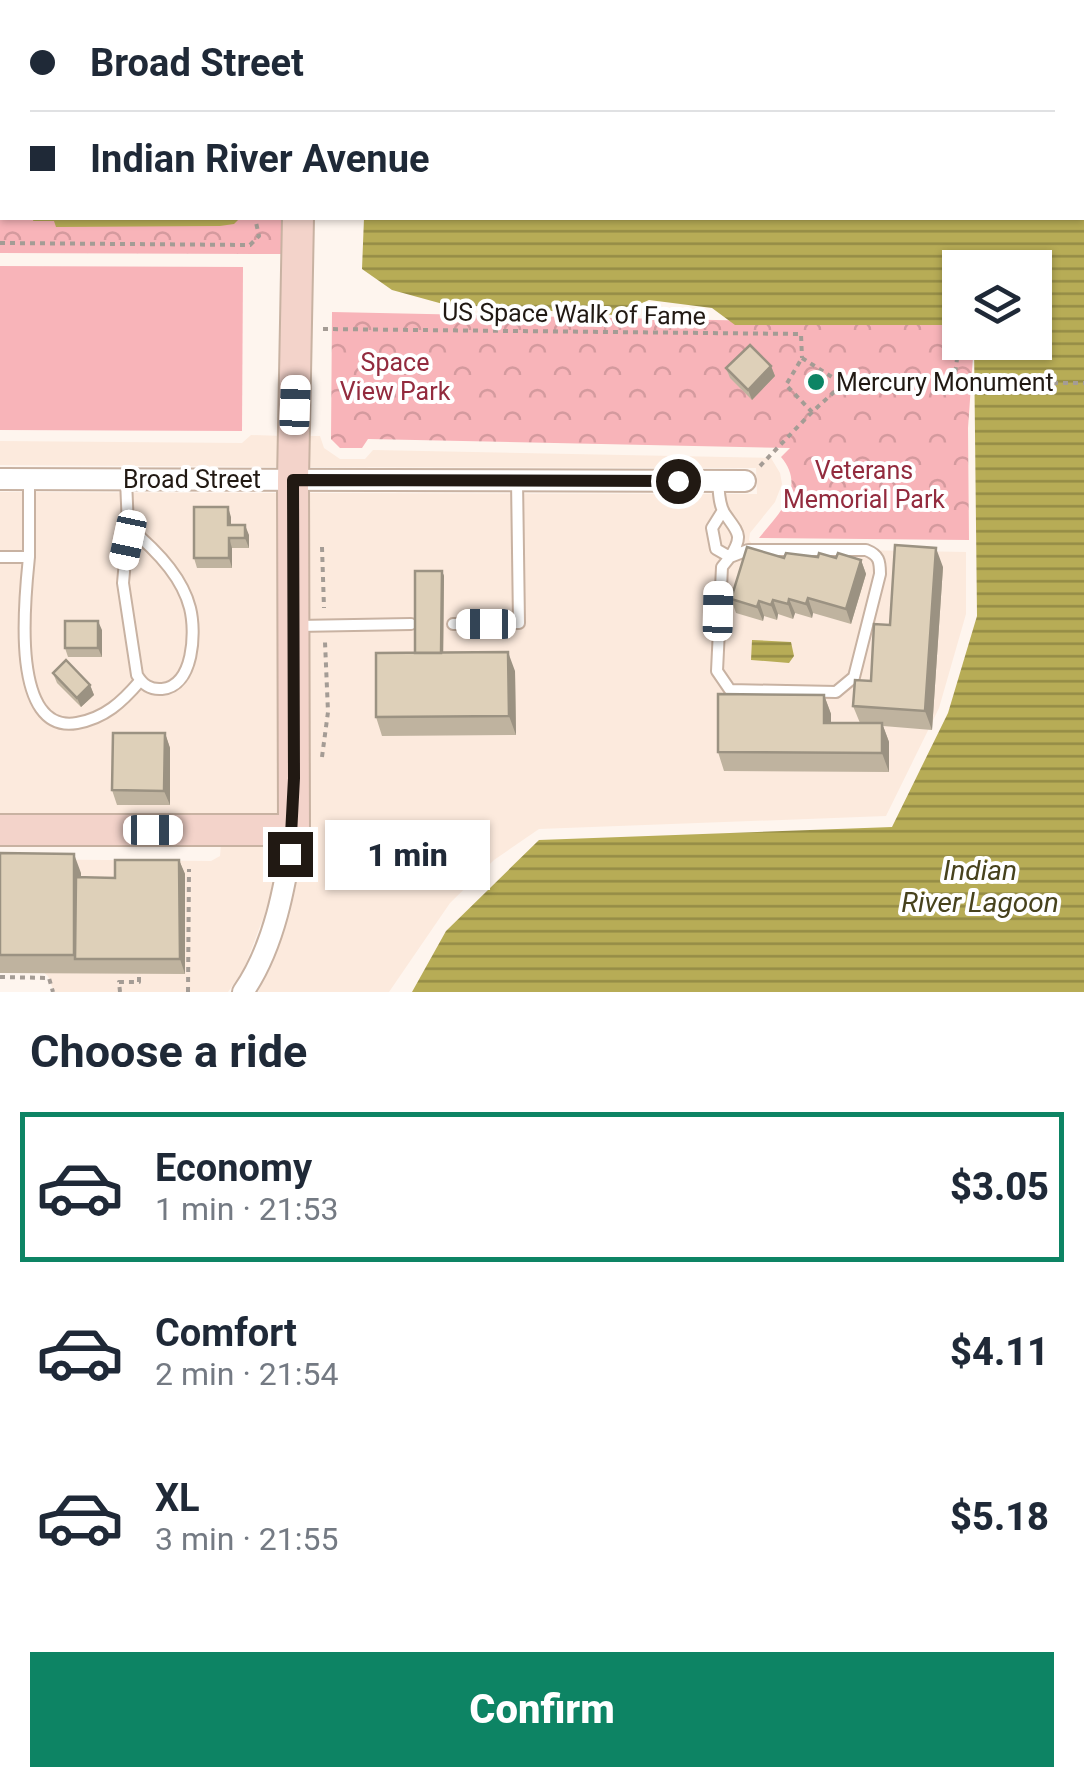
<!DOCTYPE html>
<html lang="en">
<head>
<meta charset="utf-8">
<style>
	body { margin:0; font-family:Roboto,sans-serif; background:#f6f6f7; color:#1f2937; height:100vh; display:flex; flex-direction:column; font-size:38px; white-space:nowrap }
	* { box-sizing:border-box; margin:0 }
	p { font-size:32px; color:#747a83 }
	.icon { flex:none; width:55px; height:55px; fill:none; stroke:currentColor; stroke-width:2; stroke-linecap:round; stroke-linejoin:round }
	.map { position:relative; height:992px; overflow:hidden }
	.drawer { display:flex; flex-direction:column; background:#fff; flex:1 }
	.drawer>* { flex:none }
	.top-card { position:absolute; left:0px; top:0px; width:1085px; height:220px; box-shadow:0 2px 8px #0004; display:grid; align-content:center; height:220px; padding:0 30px; background:#fff }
	.tools { position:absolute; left:942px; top:250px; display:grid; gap:20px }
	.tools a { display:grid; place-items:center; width:110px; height:110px; border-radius:0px; background:#fff; box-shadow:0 2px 8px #0004; font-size:50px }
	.end { position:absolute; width:45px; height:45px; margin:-22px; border:12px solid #211913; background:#fff; box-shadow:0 0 0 5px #fff }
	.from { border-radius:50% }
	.bubble { position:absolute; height:70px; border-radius:0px; background:#fff; box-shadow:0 2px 8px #0004; font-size:32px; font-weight:800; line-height:70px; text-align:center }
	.car { position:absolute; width:30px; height:60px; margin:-30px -15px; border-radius:12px; box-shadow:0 0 8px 2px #0007; background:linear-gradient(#fff 24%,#345 0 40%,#fff 0 76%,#345 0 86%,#fff 0) }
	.top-card b { display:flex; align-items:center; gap:35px; height:95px; font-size:38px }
	.top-card b+b { border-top:2px solid #e0e1e3 }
	.top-card i { width:25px; height:25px; background:#1f2937 }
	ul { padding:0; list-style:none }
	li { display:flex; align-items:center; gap:30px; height:150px; margin:0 20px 15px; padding:0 10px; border:5px solid transparent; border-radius:0px }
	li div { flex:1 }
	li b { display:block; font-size:38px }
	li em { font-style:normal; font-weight:800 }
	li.selected { border-color:#0d8464 }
	li>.icon { width:90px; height:90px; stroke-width:1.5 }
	h2 { padding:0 30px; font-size:45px; line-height:120px }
	.button { display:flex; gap:20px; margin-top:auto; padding:20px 30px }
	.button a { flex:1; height:115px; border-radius:0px; background:#0d8464; color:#fff; font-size:40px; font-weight:800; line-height:115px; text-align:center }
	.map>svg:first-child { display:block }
</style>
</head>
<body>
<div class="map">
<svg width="1084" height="992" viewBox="0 0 1084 992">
	<defs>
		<pattern id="park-crowns" width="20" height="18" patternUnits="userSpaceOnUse" patternTransform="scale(2.5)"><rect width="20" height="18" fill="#f8b4b9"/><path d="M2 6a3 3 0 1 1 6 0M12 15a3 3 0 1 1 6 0" fill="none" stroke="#d49a9e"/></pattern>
		<pattern id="water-rules" width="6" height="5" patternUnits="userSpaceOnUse" patternTransform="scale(2.5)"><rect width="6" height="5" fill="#b7ac56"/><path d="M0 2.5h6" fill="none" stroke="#948b46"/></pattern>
	</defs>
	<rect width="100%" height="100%" fill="#fef5ee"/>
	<!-- built -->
	<path fill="#fceadd" d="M251,435L283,436L282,467L0,465V441L242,443Z
		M306,436H320L324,448L340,459H365L373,450L771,458L780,473L782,484L775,502L750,533L749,540L755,548L966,552V614L939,708L886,816L539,829L494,860L450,903L389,992H258L290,914L305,843V493L757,494L756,468L305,467Z
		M0,492L281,493L282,817H0Z
		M221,844H280L268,905L244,969L228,992H54L48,976L41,970L0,859L211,861L220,856Z"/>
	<!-- green -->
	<path fill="#f8b4b9" d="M0,266L243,267L242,431L0,430Z"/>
	<!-- park -->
	<path fill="url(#park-crowns)" d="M0,82L2,218H289V254L0,253Z
		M332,312L952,325L960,331V342L974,343L968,428L969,540L759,538C779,513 807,488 781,457L790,448L368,439L362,448H340L331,439Z"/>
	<!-- water -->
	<path fill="url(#water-rules)" d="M1006,0H1084V992H412L446,931L539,840L892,827L948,713L977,616L974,343L1035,342V268H960V331L952,325H735L712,308L649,300L614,315L443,304L392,290L362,269L364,218H1082V2H1005Z
		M34,218H240L234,224L220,226L56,227L54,221H33Z
		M752,640L791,642L794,656L789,663L751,660Z"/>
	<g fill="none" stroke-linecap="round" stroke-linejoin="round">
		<!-- lane casing -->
		<g stroke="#c8b2a2" stroke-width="14">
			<path id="lane" d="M67,2V0
				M126,480L128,527L123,583L137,675C143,685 150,690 162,689C194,686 196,632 190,608C182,576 153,547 128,527
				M718,482C719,492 719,506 725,514C738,533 744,535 730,557L716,549L712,528L722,512
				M748,550H866C879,555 880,561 880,574L854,677L836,692L730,690L717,671L722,567L730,557Z
				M0,557H29V479
				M29,557C25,596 9,735 77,723C105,718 122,702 140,681
				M453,624L519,623L517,480
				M297,626L411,624"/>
		</g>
		<!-- street casing -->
		<g stroke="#c8b2a2" stroke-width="24">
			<path id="street" d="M0,69H2
				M0,479L745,481
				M243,992C275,946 285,885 294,830"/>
		</g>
		<!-- secondary casing -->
		<g stroke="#c8b2a2" stroke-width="34">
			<path id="secondary" d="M302,0V2
				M0,830H294L293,480L298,218"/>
		</g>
		<!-- path -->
		<path stroke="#a49c95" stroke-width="4" stroke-dasharray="5 5" stroke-linecap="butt" d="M0,132H2
			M0,243L250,245L259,236L255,218
			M323,329L801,334L802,358
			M802,358L843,384L812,412L786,385Z
			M954,382L960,336
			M843,384L1084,383
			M760,466L812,412
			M322,547L324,608
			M322,757L328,712L325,642
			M0,977L49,978L53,992
			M120,992L119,982H139V974
			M188,992L189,869"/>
		<!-- lane -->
		<use href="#lane" stroke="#fff" stroke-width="10"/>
		<!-- street -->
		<use href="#street" stroke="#fff" stroke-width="20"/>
		<!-- secondary -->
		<use href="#secondary" stroke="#f3d3ca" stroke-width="30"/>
	</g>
	<!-- wall -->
	<path fill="#bfb39f" d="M775,0H859L857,2H780Z
		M771,366L775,376L752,400L730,378L726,368Z
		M231,517V525L249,535V548H232V568H197L194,558Z
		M818,557L861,560L866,574L851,624L813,613L812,618L795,613L793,619L778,614L777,620L764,616L763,621L736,613L731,599L784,558Z
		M943,567L932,730L883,726L889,742V772L724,771L718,752L824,695L831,714V723H860L853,706L871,681L890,625Z
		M442,571L444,576L443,653L515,671L516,735L382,736L376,717L415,653Z
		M102,630V657H68L65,648Z
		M53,673L90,685L94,695L81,707L57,683Z
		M165,733L170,748V805H117L112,790Z
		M0,853L81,873V877L115,878L179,860L185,874V974L0,973Z"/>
	<!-- shaded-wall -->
	<path fill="#9b9282" d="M836,0H859L857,2H835Z
		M771,366L775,376L752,400L748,390Z
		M228,507L231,517V535L228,525Z
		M245,525L249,535V548L245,538Z
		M229,538L232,548V568L229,558Z
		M936,548L943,567L932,730L925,711Z
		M861,560L866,574L851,624L846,609Z
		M442,571L444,576L443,671L441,666Z
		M808,598L813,613L812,618L806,604Z
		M789,599L795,613L793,619L788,604Z
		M773,600L778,614L777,620L771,605Z
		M759,601L764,616L763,621L757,607Z
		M98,621L102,630V657L98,648Z
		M508,652L515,671L516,735L509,716Z
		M90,685L94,695L81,707L77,698Z
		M824,695L831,714V742L824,723Z
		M882,723L889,742V772L882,753Z
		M165,733L170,748V805L164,791Z
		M74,854L81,873V959H75L74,955Z
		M179,860L185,874V974L180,959Z"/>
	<!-- building -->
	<path fill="#ded0b9" stroke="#9b9282" stroke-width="2.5" d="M91,0H238V2H91Z
		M820,0H836L835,2H825Z
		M750,345L771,366L748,390L726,368Z
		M194,507H228V525H245V538H229V558H194Z
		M895,545L936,548L925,711L853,706L855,680L871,681L874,624L890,625Z
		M747,547L784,558L786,553L818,557L819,553L836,558L838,553L861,560L846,609L808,598L806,604L789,599L788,604L773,600L771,605L759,601L757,607L731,599Z
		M415,571H442L441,653H415Z
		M65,621H98V648H65Z
		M508,652L509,716L376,717V653Z
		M66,660L90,685L77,698L53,673Z
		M718,694L824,695V723H882V753L718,752Z
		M113,733H165L164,791L112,790Z
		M0,853L74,854V955H0Z
		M115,860H179L180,959H75L76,877L115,878Z"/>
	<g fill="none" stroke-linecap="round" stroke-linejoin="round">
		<!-- route -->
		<path stroke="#211913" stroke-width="12" d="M290,854L294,778L293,480L678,481"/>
	</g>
	<!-- markers -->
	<circle fill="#0d8464" stroke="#fff" stroke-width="4" cx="816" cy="382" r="10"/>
	<g text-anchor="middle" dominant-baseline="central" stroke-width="8" stroke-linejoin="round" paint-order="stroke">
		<!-- street labels -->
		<g font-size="25" fill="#211913" stroke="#fff">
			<text transform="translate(574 314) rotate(1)">US Space Walk of Fame</text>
			<text x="192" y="479">Broad Street</text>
		</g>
		<!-- park labels -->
		<g font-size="25" fill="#932b3e" stroke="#fff">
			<text x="395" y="362">Space<tspan x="395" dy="29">View Park</tspan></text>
			<text x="864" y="470">Veterans<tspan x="864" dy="29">Memorial Park</tspan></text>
		</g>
		<!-- poi labels -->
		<g font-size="25" fill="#211913" stroke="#fff" text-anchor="start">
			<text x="836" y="382">Mercury Monument</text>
		</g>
		<!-- water labels -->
		<g font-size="28" font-style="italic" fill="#47421d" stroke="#fff">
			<text x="980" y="870">Indian<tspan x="980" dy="32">River Lagoon</tspan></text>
		</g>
	</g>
</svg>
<div class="tools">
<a><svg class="icon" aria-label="layers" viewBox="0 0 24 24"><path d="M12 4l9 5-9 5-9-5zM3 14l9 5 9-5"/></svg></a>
</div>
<i class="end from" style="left:678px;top:481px"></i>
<i class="end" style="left:290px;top:854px"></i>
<div class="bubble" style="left:325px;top:820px;width:165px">1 min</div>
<i class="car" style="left:295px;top:405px;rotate:2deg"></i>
<i class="car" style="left:128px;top:540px;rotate:192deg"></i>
<i class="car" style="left:718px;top:611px;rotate:1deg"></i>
<i class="car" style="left:486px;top:624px;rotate:270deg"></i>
<i class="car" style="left:153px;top:830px;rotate:90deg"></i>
<div class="top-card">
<b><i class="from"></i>Broad Street</b>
<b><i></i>Indian River Avenue</b>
</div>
</div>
<section class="drawer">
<h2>Choose a ride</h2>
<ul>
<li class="selected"><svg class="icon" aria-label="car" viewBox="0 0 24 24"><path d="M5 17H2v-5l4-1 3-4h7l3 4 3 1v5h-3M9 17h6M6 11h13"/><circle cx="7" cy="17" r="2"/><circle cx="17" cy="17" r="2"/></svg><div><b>Economy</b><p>1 min · 21:53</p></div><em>$3.05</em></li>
<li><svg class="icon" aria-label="car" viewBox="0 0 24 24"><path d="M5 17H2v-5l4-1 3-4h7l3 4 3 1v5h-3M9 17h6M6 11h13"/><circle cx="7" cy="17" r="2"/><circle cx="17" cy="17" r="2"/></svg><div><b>Comfort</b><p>2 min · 21:54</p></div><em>$4.11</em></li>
<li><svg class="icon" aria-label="car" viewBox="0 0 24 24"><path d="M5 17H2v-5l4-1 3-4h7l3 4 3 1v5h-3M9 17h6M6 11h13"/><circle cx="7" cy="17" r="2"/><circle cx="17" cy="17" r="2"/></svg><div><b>XL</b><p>3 min · 21:55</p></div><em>$5.18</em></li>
</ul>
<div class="button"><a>Confirm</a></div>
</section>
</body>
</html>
